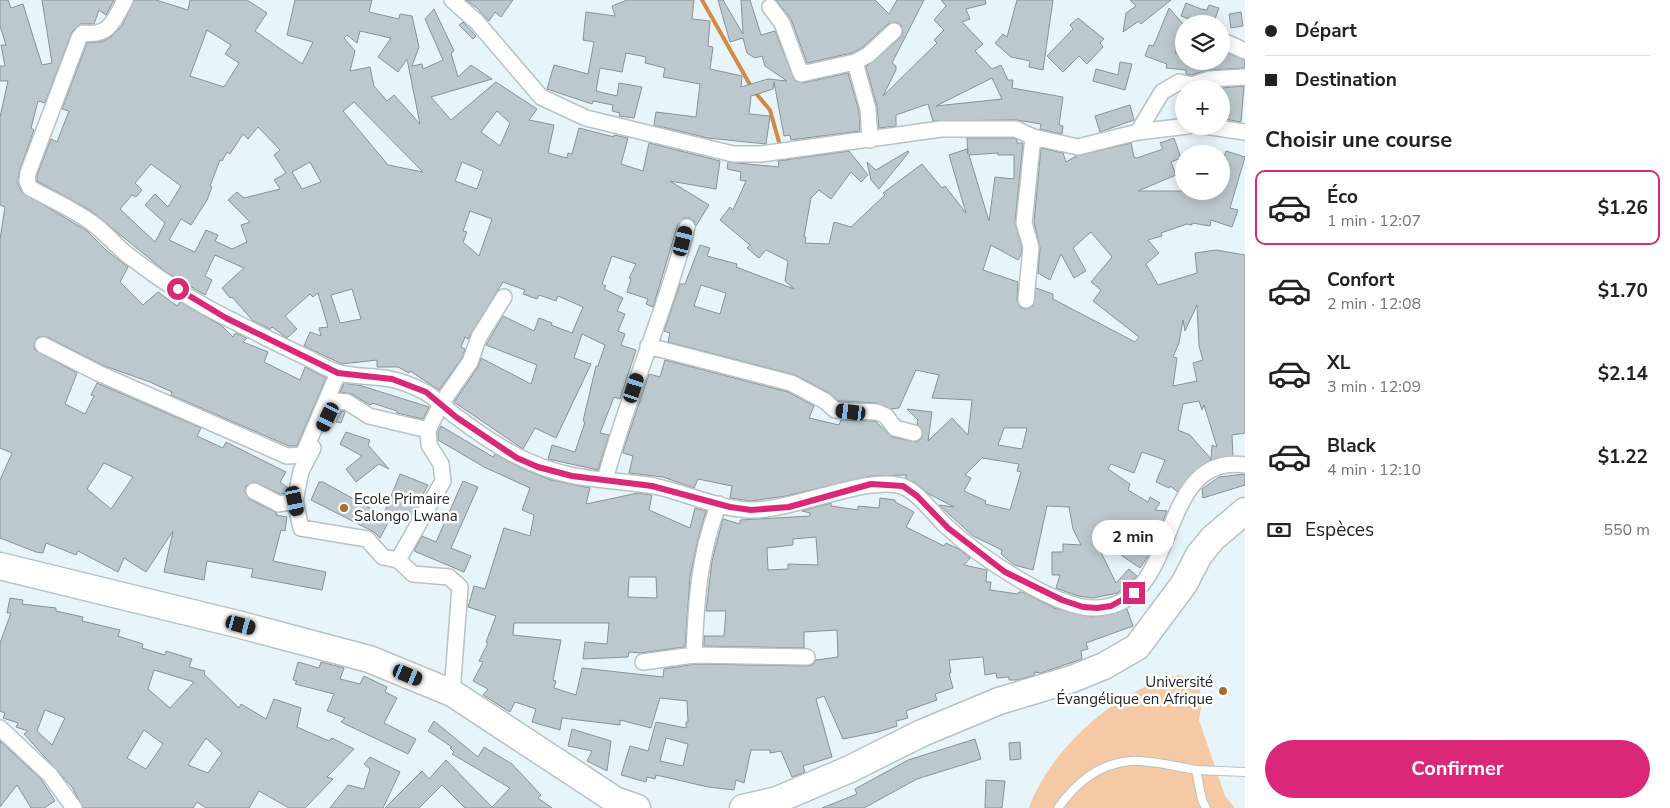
<!DOCTYPE html>
<html lang="fr">
<head>
<meta charset="utf-8">
<style>
	body { margin:0; font-family:"Nunito Sans",sans-serif; background:#f2f2f2; color:#222; height:100vh; display:flex; flex-direction:column; font-size:19px; white-space:nowrap }
	* { box-sizing:border-box; margin:0 }
	p { font-size:16px; color:#767676 }
	.icon { flex:none; width:28px; height:28px; fill:none; stroke:currentColor; stroke-width:2; stroke-linecap:round; stroke-linejoin:round }
	.map { position:relative; flex:1; overflow:hidden }
	.side { display:flex; flex-direction:column; background:#fff; width:425px }
	.side>* { flex:none }
	.banner { display:grid; align-content:center; height:110px; padding:0 20px; background:#fff }
	.tools { position:absolute; left:1175px; top:15px; display:grid; gap:10px }
	.tools a { display:grid; place-items:center; width:55px; height:55px; border-radius:50%; background:#fff; box-shadow:0 2px 12px #0003; font-size:25px }
	.end { position:absolute; width:22px; height:22px; margin:-11px; border:6px solid #db2777; background:#fff; box-shadow:0 0 0 2px #fff }
	.from { border-radius:50% }
	.bubble { position:absolute; height:35px; border-radius:18px; background:#fff; box-shadow:0 2px 12px #0003; font-size:16px; font-weight:700; line-height:35px; text-align:center }
	.car { position:absolute; width:15px; height:30px; margin:-15px -8px; border-radius:6px; box-shadow:0 0 4px 1px #0007; background:linear-gradient(#222 24%,#8ab4d8 0 40%,#222 0 76%,#8ab4d8 0 86%,#222 0) }
	.banner b { display:flex; align-items:center; gap:18px; height:48px; font-size:19px }
	.banner b+b { border-top:1px solid #e0e0e0 }
	.banner i { width:12px; height:12px; background:#222 }
	ul { padding:0; list-style:none }
	li { display:flex; align-items:center; gap:15px; height:75px; margin:0 10px 8px; padding:0 10px; border:2px solid transparent; border-radius:10px }
	li div { flex:1 }
	li b { display:block; font-size:19px }
	li em { font-style:normal; font-weight:700 }
	li.selected { border-color:#db2777 }
	li>.icon { width:45px; height:45px; stroke-width:1.5 }
	h2 { padding:0 20px; font-size:22px; line-height:60px }
	.pay { display:flex; align-items:center; gap:12px; height:55px; padding:0 20px; font-size:19px }
	.pay p { margin-inline-start:auto }
	.button { display:flex; gap:10px; margin-top:auto; padding:10px 20px }
	.button a { flex:1; height:58px; border-radius:30px; background:#db2777; color:#fff; font-size:20px; font-weight:700; line-height:58px; text-align:center }
	main { display:flex; flex:1; min-height:0 }
	.map>svg:first-child { display:block }
</style>
</head>
<body>
<main>
<div class="map">
<svg width="1245" height="808" viewBox="0 0 1245 808">
	<rect width="100%" height="100%" fill="#e7f4f9"/>
	<!-- green -->
	<path fill="#f5c9a3" d="M1179,675L1190,678L1199,685L1202,702L1199,720L1225,796L1235,808H1029C1050,749 1118,688 1179,675Z"/>
	<g fill="none" stroke-linecap="round" stroke-linejoin="round">
		<!-- stream -->
		<path stroke="#d28a44" stroke-width="4" d="M702,0L753,90L770,110L779,142"/>
	</g>
	<!-- building -->
	<path fill="#bcc8cd" stroke="#889398" fill-rule="evenodd" d="M0,0H8L11,8L23,4L42,65L52,63L42,0H114L106,15L99,10L94,24H80L72,32L45,103L38,101L31,128L34,130L19,172L18,184L22,192L87,231L107,251L128,267L120,282L143,305L158,292L177,306L180,302L222,326L233,337L235,333L247,338L243,342L268,352L264,362L300,380L305,367L326,378L297,446H289L171,395L172,392L150,382L102,365L47,337H38L34,345L35,350L77,373L65,404L85,414L94,396L91,395L97,383L201,428L197,436L223,448L226,442L286,472L280,482L288,488L287,493L280,494L254,482L246,486L245,492L249,499L277,513L276,515L287,517L285,531L281,530L273,561L326,572L322,590L251,577L253,569L207,561L204,580L164,572L173,531L146,572L124,558L118,572L78,551L76,555L46,543L43,553L36,552L0,538V480L12,453L0,448V239L5,207L0,205V117L8,81H0V66H5L1,45H6L0,26ZM104,463L133,477L111,509L87,489Z
		M134,0H156L188,10L190,0H247L267,13L255,31L302,64L313,42L287,35L295,0H372L369,12L399,19L400,14L412,16L419,47L412,66L422,64L423,69L443,60L425,19L434,9L454,51L451,53L458,77L471,65L492,79L431,97L451,120L496,82L537,109L529,120L554,125L548,153L567,158L568,153L572,154L579,128L614,137V135L628,138L621,164L643,171L649,143L720,161L716,189L670,181L709,205L696,226L694,221L689,218H684L678,224L653,307L646,304L648,299L627,292L631,279L629,278L636,264L612,256L602,284L606,286L604,289L623,298L617,311L625,314L618,331L625,334L621,345L636,350L620,399L614,397L600,433L609,435L598,470L548,459L552,445L575,452L585,422L583,421L596,366H598L605,345L582,334L574,358L591,364L556,438L535,428L523,449L454,402L478,367L481,358L531,384L537,365L486,345L503,316L534,331L539,318L552,323L551,325L572,333L583,307L558,296L556,301L539,295L537,299L523,294L525,290L503,282L468,339L465,337L461,347L465,349L462,358L439,390L410,371L409,373L398,367H377V360L342,364L304,346L310,332L321,336L319,328L328,327L318,293L313,297L310,294L285,316L297,329L287,338L272,327L270,329L253,321L232,297L230,298L222,288L244,268L215,255L205,276L212,280L205,295L166,272L90,210L37,181V175L51,139L57,142L69,111L62,109L87,43L101,42L111,37L122,26ZM207,30L231,45L225,54L239,63L224,87L190,76ZM360,31L391,38L378,57L398,72L407,59L420,124L394,95L387,101L374,86L370,67L350,71L355,51L344,38L347,35L357,43ZM354,102L423,172L388,165L343,111ZM497,111L510,123L500,146L481,132ZM258,127L280,150L274,155L286,173L274,180L280,189L244,198L237,192L228,200L250,222L241,225L247,242L232,249L215,241L218,235L206,230L195,252L169,240L181,219L191,225L207,200L212,187L210,186L220,160L222,161L227,152L230,154L243,134L248,139ZM310,162L321,182L302,189L292,172ZM462,162L483,171L477,189L455,181ZM151,164L181,186L168,207L155,194L145,205L165,223L155,242L120,209L132,195L136,197L142,190L135,183ZM470,211L492,219L479,256L463,242L467,232L463,231ZM352,289L361,319L340,323L331,295Z
		M466,0H513L501,17L495,12L489,21L477,8Z
		M627,0H694L692,19L710,21L708,46L713,47L710,69L742,76L741,87L768,79L787,81L765,66L762,56L755,58L747,53L743,38L730,42L718,0H723L743,34L741,0H750L761,35L775,31L795,81L803,83L848,73L859,111L860,131L791,140L790,135L784,136L774,82L773,89L751,96L749,114L770,116L766,144L708,138L654,125L656,112L696,117L700,84L663,77L665,68L645,63L646,57L626,53L622,72L600,68L596,91L617,96L619,83L642,87L634,118L619,116L620,113L612,111L613,105L593,101L592,104L547,89L554,65L588,74L594,42L583,40L586,12L615,16L612,6Z
		M776,0H875L889,14L897,0H924L892,63L896,66V70L883,96L937,43L934,40L944,30L934,20L946,6L941,0H985L986,4L966,9L970,19L962,22L983,44L975,51L992,69L1001,65L1008,80H1013L1012,88L1063,97L1059,125L1063,126L1062,134L1040,129L1041,124L1016,120L933,121L928,104L896,115V126L879,128L877,106L866,67L900,38L903,33L901,25L896,22L888,24L863,47L852,53L807,63L791,19ZM992,78L1002,99L936,106Z
		M1017,0H1053L1043,70L1029,67L1030,61L1011,57L995,43L1003,34L1007,37Z
		M1130,0H1171L1141,24L1139,21L1123,32L1126,13L1136,6Z
		M1186,3L1201,9L1207,10L1209,5L1219,8L1213,24H1202L1181,16Z
		M1169,8L1184,25V31L1175,53L1184,54V61H1221V50L1245,60V68L1208,70L1191,75L1186,74V70L1166,68L1167,64L1145,56L1149,45L1153,46L1156,40Z
		M1241,12L1243,26L1231,28L1229,14Z
		M1078,18L1104,39L1100,43L1103,47L1087,64L1079,56L1063,72L1047,56L1073,29L1070,25Z
		M463,22L476,36L473,39L459,25Z
		M1120,62L1132,64L1125,90L1093,81L1096,69L1118,75Z
		M1244,86L1241,122L1224,119L1226,98H1221V89H1210Z
		M1130,105L1134,120L1100,132L1095,116Z
		M967,138H1014L1017,140V143H1023L1015,222L1022,248L1021,255L1018,260L991,245L983,270L1018,282L1017,300L1021,308L1026,309L1033,306L1036,288L1053,294V299L1135,342L1139,337L1093,301L1101,290L1091,282L1112,257L1091,232L1073,248L1086,271L1074,278L1061,254L1050,280L1038,273L1040,248L1034,222L1041,148L1063,153L1066,162L1076,156L1131,143L1134,157L1137,158L1163,149L1160,143L1174,138L1181,158L1171,162L1176,175L1138,191H1221V166L1226,151L1245,157L1230,208L1238,210L1232,227L1211,220L1210,226L1192,223V225L1187,224L1161,233L1162,236L1148,240L1159,253L1146,264L1158,285L1197,273L1195,253L1216,250L1245,255V433L1232,435L1233,457L1210,460L1190,475L1178,492L1170,486L1169,488L1156,482L1165,460L1142,452L1134,473L1111,464L1108,469L1130,484L1128,490L1148,502L1150,497L1160,503L1155,510L1167,511L1159,530L1150,545L1152,547L1149,555L1140,568L1093,536L1116,583L1129,569L1137,576L1118,593L1093,598L1078,596L1056,588L1060,575H1052V552H1063V544L1081,545L1073,529L1069,507L1047,506L1033,570L1014,565L1001,554L1002,550L973,536L939,505L954,507L929,494L915,483L905,478L907,475L871,476L786,496L751,501L730,498L732,486L698,479L694,488L663,477L629,473L633,456L623,453V451L649,374L660,377L665,360L788,392L814,406L809,418L839,425L841,420L875,421L892,437L916,442L921,439L923,431L917,424L918,420L907,409L932,412L928,441L952,418L968,435L972,400L932,398L939,375L916,370L899,408L891,409L877,403L839,401L829,393L795,375L668,342L670,333L664,331L680,284H685L700,245L710,248L707,256L737,264L736,267L794,289L785,281L788,261L766,250L759,258L747,248L750,245L720,220L730,207L733,210L746,181L740,180L741,172L727,169L728,162L779,167L778,161L849,151L868,175L861,182L851,172L831,199L819,190L811,198L804,237H806L805,243L829,244L834,222L851,227L885,195L883,193L922,164L942,188L945,186L966,213L949,155L967,149L968,154ZM998,153V155H1014V179L995,177L989,221L969,155ZM701,285L726,293L720,314L694,306ZM1197,305L1199,346L1203,360L1193,363L1197,381L1173,386L1177,358L1173,357L1179,343L1183,320L1185,331ZM1199,401L1202,410L1204,405L1217,447L1212,445L1211,459L1190,435L1178,430L1183,404ZM1004,428H1027L1022,449L998,445ZM982,458L1019,464L1017,471L1021,472L1010,510L985,504L986,501L964,491L971,478L965,475Z
		M908,151L909,152L879,189L871,180L867,162L876,170Z
		M344,383L362,386L429,407L423,419L397,413V411L372,403L371,405L368,404L352,394L340,392Z
		M342,411L345,412L341,423L336,422Z
		M441,426L493,457L495,454L521,468L551,480L590,488L586,504L638,493L652,495L649,510L690,528L695,508L706,511L698,539L690,577L685,647L640,653L629,652L628,657L583,659L585,642L607,644L609,623H514L513,635L561,640L553,680L556,681L554,688L576,695L582,668L663,677L664,669L695,664L807,666L812,665L816,660L838,657L837,630L804,632V648L704,646V636H724L726,611H706L712,561L723,519L740,524V520L810,516V513L802,511L831,503V506L858,510V506L879,508L880,498L895,500V502L914,512L906,527L944,546L946,543L959,549L970,558L964,565L987,570L986,582H991L990,590L1018,594L1019,592H1023L1054,608L1092,617L1127,609L1133,626L1086,643L1088,649L1081,651L1082,659L1041,673L1034,672L1035,675L1018,680H1009V677L997,678L996,673L985,675L983,657L949,660L951,673H949L953,688L935,694L937,700L906,711L908,718L896,721L897,726L878,732L843,739L824,696L816,699L832,757L803,766L805,772L792,777L781,751L770,753V750H751L744,783L736,780L734,790L708,787L656,775L655,779L647,777L646,782L621,775L630,746L648,751L656,722L686,728V722H688L687,701L660,698L651,728L620,720V725L562,718L560,730L532,722L536,709L515,702L510,712L497,704L483,695L488,689L473,681L483,662L479,661L488,643L486,642L496,616L468,607L474,586L485,589L504,528L530,536L534,515L522,510L530,488L484,467L438,440V432ZM816,537L818,565L788,564V569L768,570L767,548L793,545V539ZM629,577H656L657,598L628,597ZM666,738L688,744L683,766L660,761Z
		M346,432L370,440L368,445L389,469L379,464L356,482L346,469L362,456L340,444Z
		M400,474L428,485L409,521L385,511Z
		M1245,474V485L1203,498L1202,489L1219,477Z
		M463,481L478,487L451,548L471,556L464,572L414,551L422,536L436,542Z
		M319,482H323L390,519L380,538L374,532L311,500Z
		M10,598L23,600L22,604L56,608V611L83,617L82,621L120,630L118,636L143,644L142,648L165,655L166,651L192,659L189,667L205,671L204,674L239,708L241,704L266,719L274,699L301,708L297,727L329,741L332,738L354,749L327,777L333,779L305,808H289L259,791L249,808H206L197,802L193,808H83L72,787L24,734L28,731L16,727L18,723L3,718L5,713L0,711V643L11,613H7ZM154,670L194,682L170,708L148,689ZM45,710L65,718L52,745L37,731ZM144,730L163,744L146,769L127,758ZM206,738L222,753L208,773L188,765Z
		M298,662L319,668L321,662L344,668L340,679L360,684L364,676L387,687L385,692L397,698L384,723L416,739L408,754L341,722L345,718L327,711L334,694L295,684L297,681L293,680Z
		M434,721L478,757L484,747L512,764L541,795L538,798L552,808H465L442,785L419,808H385L422,771L429,779L446,760L492,807L510,788L452,754L454,752L450,748L452,747L428,731Z
		M572,729L611,741L607,771L587,761L592,751L568,746Z
		M975,739L981,759L917,779L864,808H822L857,794L855,789L908,760Z
		M0,741L41,779L55,801L44,808H31L17,785L0,807Z
		M1020,742L1021,759L1010,760L1009,743Z
		M370,757L400,772L383,808H330L348,785L364,789L370,769L364,764Z
		M986,780L1005,781L1002,808H985Z"/>
	<g fill="none" stroke-linecap="round" stroke-linejoin="round">
		<!-- lane casing -->
		<g stroke="#b6c2c7" stroke-width="10">
			<path id="lane" d="M1196,770L1245,772
				M1058,808C1076,783 1098,764 1130,761C1146,759 1179,767 1196,770L1202,800L1206,808"/>
		</g>
		<!-- street casing -->
		<g stroke="#b6c2c7" stroke-width="18">
			<path id="street" d="M125,0C114,21 109,37 83,33L79,38L28,173L27,181L30,188C50,199 73,209 92,223C105,232 116,246 129,256C160,280 196,303 231,320C257,333 282,346 308,358C318,363 329,371 340,373C356,377 374,376 390,379C401,381 413,386 423,391C436,397 445,409 457,417C491,443 527,466 570,475C598,481 626,481 654,486C687,493 718,509 751,510C794,511 871,473 904,487C920,494 933,514 946,526C976,554 1052,607 1093,608C1184,609 1153,452 1245,465
				M452,0L476,21L541,97L586,118L733,154H761L941,129H1016L1033,137L1078,147L1138,132L1188,126
				M770,7L782,23L801,74L855,62L868,55L894,31
				M1221,40L1245,51
				M855,62L868,109L870,140
				M1204,126L1245,132
				M1138,132L1162,92L1179,82L1192,85L1209,79L1245,77
				M1026,300L1031,247L1024,223L1033,137
				M43,345L98,373L287,456L303,455L338,373
				M648,346L791,383L825,401L835,410L877,412L886,416L895,428L914,433
				M329,416L336,401L347,402L369,416L428,430
				M605,480C628,394 665,313 687,227
				M254,491L279,504L295,501L301,471L313,448
				M295,501L301,528L367,539L383,557L398,560
				M694,655C696,604 699,552 719,504
				M643,662L694,655L807,657
				M452,693L460,587L449,577L413,574L398,560L443,481L441,464L429,445L428,430L441,404L470,362L479,337L504,297
				M0,728L50,775L74,808"/>
		</g>
		<!-- highway casing -->
		<g stroke="#b6c2c7" stroke-width="29">
			<path id="highway" d="M0,566L241,625L369,659L452,693L615,800L637,808
				M743,808L777,800L850,769L922,733L999,701L1072,679L1104,666L1137,647L1184,584L1199,555L1213,538L1245,511"/>
		</g>
		<!-- lane -->
		<use href="#lane" stroke="#fff" stroke-width="8"/>
		<!-- street -->
		<use href="#street" stroke="#fff" stroke-width="15"/>
		<!-- highway -->
		<use href="#highway" stroke="#fff" stroke-width="26"/>
	</g>
	<g fill="none" stroke-linecap="round" stroke-linejoin="round">
		<!-- route -->
		<path stroke="#db2777" stroke-width="6" d="M178,289L226,318L338,373L392,379L426,392L456,417L517,458L538,467L572,476L652,486L730,507L751,510L789,507L871,484L903,486L917,496L948,528L1005,572L1062,600L1083,607L1097,608L1111,606L1134,593"/>
	</g>
	<!-- markers -->
	<g fill="#a96c2f" stroke="#fff" stroke-width="2">
		<circle cx="344" cy="508" r="5"/>
		<circle cx="1223" cy="691" r="5"/>
	</g>
	<g text-anchor="middle" dominant-baseline="central" stroke-width="5" stroke-linejoin="round" paint-order="stroke">
		<!-- poi labels -->
		<g font-size="15" fill="#202426" stroke="#fff" text-anchor="start">
			<text x="354" y="499">Ecole Primaire<tspan x="354" dy="17">Salongo Lwana</tspan></text>
			<text x="1213" y="682" text-anchor="end">Université<tspan x="1213" dy="17">Évangélique en Afrique</tspan></text>
		</g>
	</g>
</svg>
<div class="tools">
<a><svg class="icon" aria-label="layers" viewBox="0 0 24 24"><path d="M12 4l9 5-9 5-9-5zM3 14l9 5 9-5"/></svg></a>
<a>+</a>
<a>−</a>
</div>
<i class="end from" style="left:178px;top:289px"></i>
<i class="end" style="left:1134px;top:593px"></i>
<div class="bubble" style="left:1092px;top:520px;width:82px">2 min</div>
<i class="car" style="left:683px;top:241px;rotate:14deg"></i>
<i class="car" style="left:634px;top:388px;rotate:18deg"></i>
<i class="car" style="left:851px;top:412px;rotate:277deg"></i>
<i class="car" style="left:328px;top:417px;rotate:206deg"></i>
<i class="car" style="left:295px;top:501px;rotate:168deg"></i>
<i class="car" style="left:241px;top:625px;rotate:105deg"></i>
<i class="car" style="left:408px;top:675px;rotate:112deg"></i>
</div>
<section class="side">
<div class="banner">
<b><i class="from"></i>Départ</b>
<b><i></i>Destination</b>
</div>
<h2>Choisir une course</h2>
<ul>
<li class="selected"><svg class="icon" aria-label="car" viewBox="0 0 24 24"><path d="M5 17H2v-5l4-1 3-4h7l3 4 3 1v5h-3M9 17h6M6 11h13"/><circle cx="7" cy="17" r="2"/><circle cx="17" cy="17" r="2"/></svg><div><b>Éco</b><p>1 min · 12:07</p></div><em>$1.26</em></li>
<li><svg class="icon" aria-label="car" viewBox="0 0 24 24"><path d="M5 17H2v-5l4-1 3-4h7l3 4 3 1v5h-3M9 17h6M6 11h13"/><circle cx="7" cy="17" r="2"/><circle cx="17" cy="17" r="2"/></svg><div><b>Confort</b><p>2 min · 12:08</p></div><em>$1.70</em></li>
<li><svg class="icon" aria-label="car" viewBox="0 0 24 24"><path d="M5 17H2v-5l4-1 3-4h7l3 4 3 1v5h-3M9 17h6M6 11h13"/><circle cx="7" cy="17" r="2"/><circle cx="17" cy="17" r="2"/></svg><div><b>XL</b><p>3 min · 12:09</p></div><em>$2.14</em></li>
<li><svg class="icon" aria-label="car" viewBox="0 0 24 24"><path d="M5 17H2v-5l4-1 3-4h7l3 4 3 1v5h-3M9 17h6M6 11h13"/><circle cx="7" cy="17" r="2"/><circle cx="17" cy="17" r="2"/></svg><div><b>Black</b><p>4 min · 12:10</p></div><em>$1.22</em></li>
</ul>
<div class="pay"><svg class="icon" aria-label="cash" viewBox="0 0 24 24"><path d="M3 7h18v10H3z"/><circle cx="12" cy="12" r="2"/></svg>Espèces<p>550 m</p></div>
<div class="button"><a>Confirmer</a></div>
</section>
</main>
</body>
</html>
